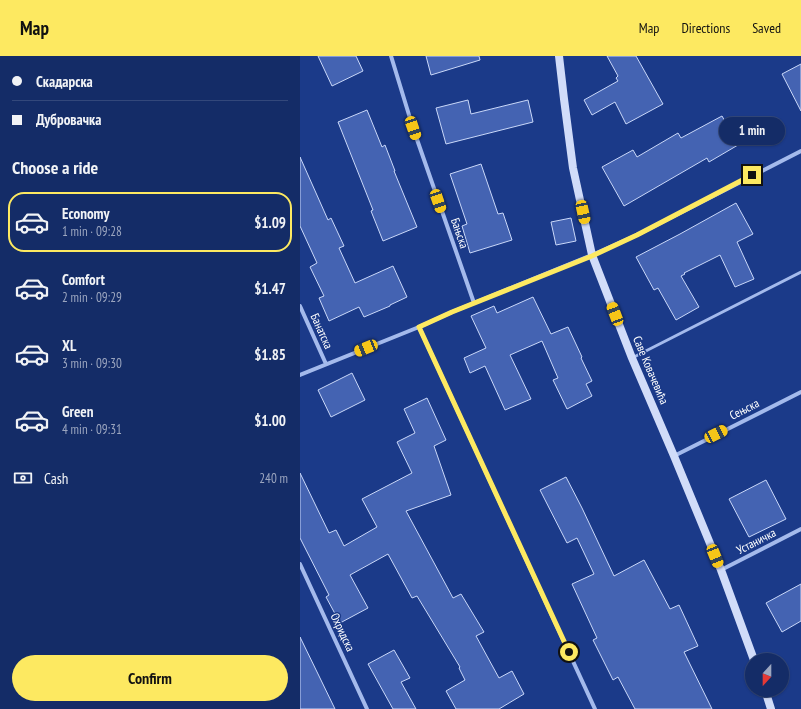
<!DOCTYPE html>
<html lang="en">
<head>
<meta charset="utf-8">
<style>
	body { margin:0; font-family:"PT Sans Narrow",sans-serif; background:#213870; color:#f1f3f6; height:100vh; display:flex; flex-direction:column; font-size:15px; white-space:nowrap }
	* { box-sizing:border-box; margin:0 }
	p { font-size:13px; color:#9da7c0 }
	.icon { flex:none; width:22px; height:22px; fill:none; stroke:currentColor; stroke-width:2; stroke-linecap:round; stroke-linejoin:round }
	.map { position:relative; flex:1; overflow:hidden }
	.sheet { display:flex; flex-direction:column; background:#142c67; width:300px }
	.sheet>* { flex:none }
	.guide { display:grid; align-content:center; height:88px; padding:0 12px; background:#142c67 }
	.needle { width:26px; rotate:201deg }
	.buttons { position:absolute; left:445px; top:597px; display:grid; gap:8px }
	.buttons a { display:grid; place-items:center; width:44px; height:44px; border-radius:50%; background:#142c67; box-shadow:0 1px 3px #0004,0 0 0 1px #33487b; font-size:20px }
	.end { position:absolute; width:18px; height:18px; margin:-9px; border:5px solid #fde961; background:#111; box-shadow:0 0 0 2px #111 }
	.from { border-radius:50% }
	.bubble { position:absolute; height:28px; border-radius:14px; background:#142c67; box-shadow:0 1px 3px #0004,0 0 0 1px #33487b; font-size:13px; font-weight:800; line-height:28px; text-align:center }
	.car { position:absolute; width:12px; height:24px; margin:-12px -6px; border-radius:5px; box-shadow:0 0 3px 1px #0007; background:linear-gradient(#f5c518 24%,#345 0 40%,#f5c518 0 76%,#345 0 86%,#f5c518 0) }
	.guide b { display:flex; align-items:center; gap:14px; height:38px; font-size:15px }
	.guide b+b { border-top:1px solid #33487b }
	.guide i { width:10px; height:10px; background:#f1f3f6 }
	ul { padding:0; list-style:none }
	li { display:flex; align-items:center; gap:12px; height:60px; margin:0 8px 6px; padding:0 4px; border:2px solid transparent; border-radius:16px }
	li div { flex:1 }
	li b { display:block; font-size:15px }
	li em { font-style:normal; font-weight:800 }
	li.selected { border-color:#fde961 }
	li>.icon { width:36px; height:36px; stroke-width:1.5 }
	h2 { padding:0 12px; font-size:18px; line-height:48px }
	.pay { display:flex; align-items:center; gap:10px; height:44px; padding:0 12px; font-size:15px }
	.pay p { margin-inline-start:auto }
	.action { display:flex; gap:8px; margin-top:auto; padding:8px 12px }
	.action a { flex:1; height:46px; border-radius:24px; background:#fde961; color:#111; font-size:16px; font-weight:800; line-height:46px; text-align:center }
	header { display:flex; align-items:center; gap:24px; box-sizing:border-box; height:56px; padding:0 20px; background:#fde961; color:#111 }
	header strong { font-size:19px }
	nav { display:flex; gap:22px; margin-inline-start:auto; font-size:14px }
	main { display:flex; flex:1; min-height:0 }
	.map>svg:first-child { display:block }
</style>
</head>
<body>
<header>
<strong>Map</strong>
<nav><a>Map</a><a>Directions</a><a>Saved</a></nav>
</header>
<main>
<section class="sheet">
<div class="guide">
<b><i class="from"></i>Скадарска</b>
<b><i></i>Дубровачка</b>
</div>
<h2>Choose a ride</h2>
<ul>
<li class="selected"><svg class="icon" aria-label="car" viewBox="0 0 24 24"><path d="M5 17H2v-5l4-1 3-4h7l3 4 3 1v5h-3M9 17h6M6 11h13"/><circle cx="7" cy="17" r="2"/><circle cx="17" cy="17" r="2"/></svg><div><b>Economy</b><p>1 min · 09:28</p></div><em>$1.09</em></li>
<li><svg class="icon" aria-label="car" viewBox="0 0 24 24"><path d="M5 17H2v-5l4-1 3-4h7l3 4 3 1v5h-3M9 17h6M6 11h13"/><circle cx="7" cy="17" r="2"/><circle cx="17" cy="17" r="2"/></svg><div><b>Comfort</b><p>2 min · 09:29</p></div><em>$1.47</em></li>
<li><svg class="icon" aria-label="car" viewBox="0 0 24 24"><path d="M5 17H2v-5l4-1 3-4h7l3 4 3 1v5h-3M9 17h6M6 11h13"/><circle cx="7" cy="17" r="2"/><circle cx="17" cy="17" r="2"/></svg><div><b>XL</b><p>3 min · 09:30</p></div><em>$1.85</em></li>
<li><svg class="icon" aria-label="car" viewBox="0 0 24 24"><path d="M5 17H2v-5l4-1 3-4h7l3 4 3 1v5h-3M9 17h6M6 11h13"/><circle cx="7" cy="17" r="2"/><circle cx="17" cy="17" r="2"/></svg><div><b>Green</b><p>4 min · 09:31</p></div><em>$1.00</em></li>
</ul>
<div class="pay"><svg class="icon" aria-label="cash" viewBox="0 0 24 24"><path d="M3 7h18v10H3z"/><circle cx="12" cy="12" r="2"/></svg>Cash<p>240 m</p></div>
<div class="action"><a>Confirm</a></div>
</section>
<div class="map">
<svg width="501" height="653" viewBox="0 0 501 653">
	<rect width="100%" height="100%" fill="#1b3a89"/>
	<!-- building -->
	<path fill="#4463b2" stroke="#cad8f9" d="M18,0H56L63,15L32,30Z
		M126,0H179L180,4L131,19Z
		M307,0H336L363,48L326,68L315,46L292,59L284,44L318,25L316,22L318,20Z
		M501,8V55L482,18Z
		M168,44L171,58L228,44L233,66L146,88L136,52Z
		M67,54L82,91L85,89L95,115H94L117,171L83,185L71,155L73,154L38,66Z
		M422,60L438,89L409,106L407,102L324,150L302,111L333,94L337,101L378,77L381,82Z
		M0,101L28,164L31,162L44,190L39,192L55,227L93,210L107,241L90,249V250L64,261L59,251L29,265L19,242L24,240L10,211L17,207L0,170Z
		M181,108L198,158L203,157L212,184L170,197L162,170L167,168L150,118Z
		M436,147L453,178L437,186L454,223L435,231L420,199L384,217L385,218L381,220L399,251L376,264L358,232L354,234L336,201L380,178Z
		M271,162L276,185L256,189L251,166Z
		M233,241L251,278L268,271L282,301L281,302L292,325L286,328L292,340L267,353L253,324L258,322L242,285L210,299L231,343L205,354L185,310L170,317L164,302L186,292L171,260L194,250L197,257Z
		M52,317L65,344L31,361L18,334Z
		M127,342L146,384L134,390L151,439L106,455L153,542L161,538L184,576L176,580L199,622L212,615L224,638L199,653H156L146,635L165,624L159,612L160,611L117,540L112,542L88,498L50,519L68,552L40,567L26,541L29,539L0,482V417L29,477L36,474L44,490L77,471L62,443L112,417L97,386L115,377L104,353Z
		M266,421L282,452L314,520L344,504L370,553L379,549L398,590L384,596L412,653H335L318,621L313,624L293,584L297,582L272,528L294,518L277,482L267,487L240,434Z
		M466,424L486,463L449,481L429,443Z
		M501,528V565L482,576L466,547Z
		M0,581L19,620L35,653H0Z
		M94,594L110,622L101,626L116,653H93L68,608Z"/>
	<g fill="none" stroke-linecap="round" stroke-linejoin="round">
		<!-- lane -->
		<path stroke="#a4baec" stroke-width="3" d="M334,301L501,216"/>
		<!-- street -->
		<path stroke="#a4baec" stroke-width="4" d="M91,0L113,72L174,247
			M0,250L26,308
			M119,271L295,653
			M0,319L119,271L152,256L292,199L337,179L501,95
			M374,400L501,336
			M0,508L67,653
			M421,514L501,473"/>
		<!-- secondary -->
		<path stroke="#d1dcf9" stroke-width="8" d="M259,0L264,43L273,112L292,199L332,302L374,400L421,514L454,604
			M465,634L471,653"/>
	</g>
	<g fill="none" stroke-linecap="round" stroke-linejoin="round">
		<!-- route -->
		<path stroke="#fde961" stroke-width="5" d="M269,596L119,271L152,256L292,200L337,179L452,119"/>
	</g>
	<g text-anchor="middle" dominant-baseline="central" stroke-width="3" stroke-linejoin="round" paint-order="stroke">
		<!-- street labels -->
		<g font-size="12" fill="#fff" stroke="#1b3a89">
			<text transform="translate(160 177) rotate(71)">Бањска</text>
			<text transform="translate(22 275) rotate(66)">Банатска</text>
			<text transform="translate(351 314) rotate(67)">Саве Ковачевића</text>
			<text transform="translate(444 353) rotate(-27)">Сењска</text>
			<text transform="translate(456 485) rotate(-27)">Устаничка</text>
			<text transform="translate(43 576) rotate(65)">Охридска</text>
		</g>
	</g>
</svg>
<div class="buttons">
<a><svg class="needle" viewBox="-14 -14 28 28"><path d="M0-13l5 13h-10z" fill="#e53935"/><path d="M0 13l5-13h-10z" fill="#9da7c0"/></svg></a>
</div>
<i class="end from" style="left:269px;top:596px"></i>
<i class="end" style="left:452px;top:119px"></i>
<div class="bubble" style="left:419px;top:61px;width:66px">1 min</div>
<i class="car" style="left:113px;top:72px;rotate:161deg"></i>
<i class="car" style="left:138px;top:145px;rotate:161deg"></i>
<i class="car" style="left:283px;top:156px;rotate:168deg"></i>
<i class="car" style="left:315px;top:258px;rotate:339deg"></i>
<i class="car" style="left:66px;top:292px;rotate:248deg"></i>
<i class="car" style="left:416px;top:378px;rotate:63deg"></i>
<i class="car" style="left:415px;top:500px;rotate:158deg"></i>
</div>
</main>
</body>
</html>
